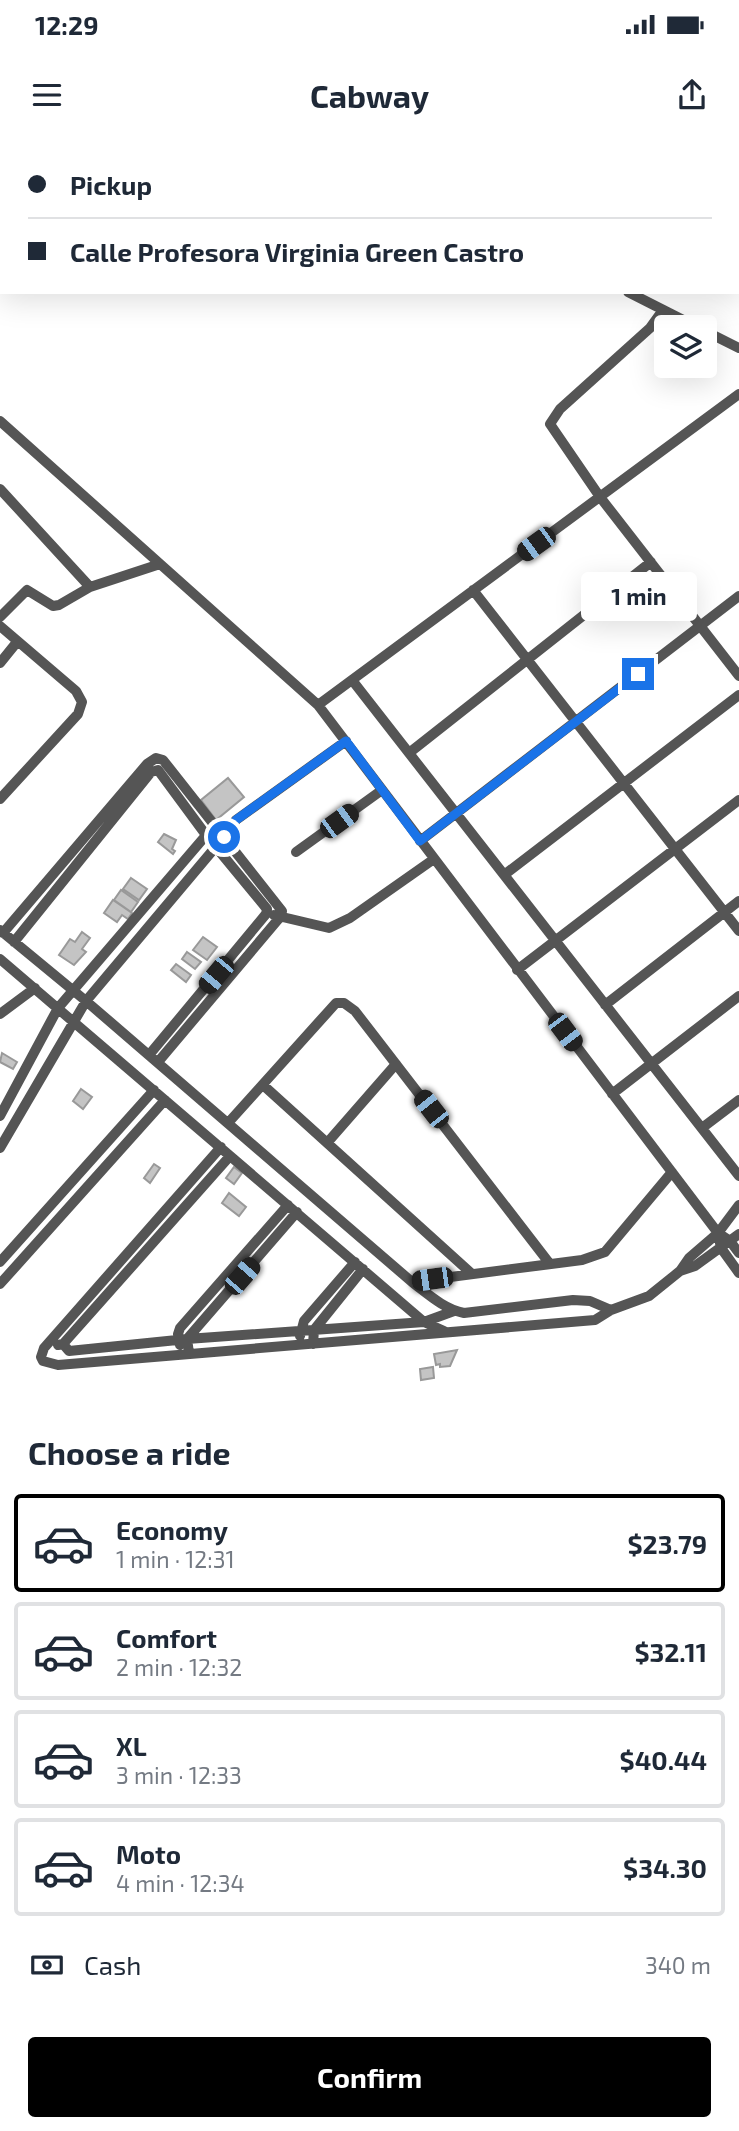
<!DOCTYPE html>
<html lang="en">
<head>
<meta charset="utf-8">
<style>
	body { margin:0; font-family:"Exo 2",sans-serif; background:#f2f2f3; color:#1f2937; height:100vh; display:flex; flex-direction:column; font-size:26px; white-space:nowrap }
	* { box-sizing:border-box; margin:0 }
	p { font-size:23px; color:#747a83 }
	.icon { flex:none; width:38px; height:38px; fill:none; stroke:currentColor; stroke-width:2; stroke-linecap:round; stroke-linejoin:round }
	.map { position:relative; height:1270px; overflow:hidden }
	.details { display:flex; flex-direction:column; background:#fff; flex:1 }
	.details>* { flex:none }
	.banner { position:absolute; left:0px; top:0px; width:740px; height:154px; box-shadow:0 7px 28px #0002; display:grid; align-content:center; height:154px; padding:0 28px; background:#fff }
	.fabs { position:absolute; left:654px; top:175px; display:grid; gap:14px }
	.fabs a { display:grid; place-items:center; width:63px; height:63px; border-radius:7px; background:#fff; box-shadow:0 7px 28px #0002; font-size:35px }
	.end { position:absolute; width:32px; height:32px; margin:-16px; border:9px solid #1a73e8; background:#fff; box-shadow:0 0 0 4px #fff }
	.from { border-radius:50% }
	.bubble { position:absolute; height:49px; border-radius:7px; background:#fff; box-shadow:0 7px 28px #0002; font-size:23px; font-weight:700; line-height:49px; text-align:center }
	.car { position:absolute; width:21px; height:42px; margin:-21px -10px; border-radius:9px; box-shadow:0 0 5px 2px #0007; background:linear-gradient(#222 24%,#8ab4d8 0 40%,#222 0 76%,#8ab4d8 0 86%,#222 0) }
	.banner b { display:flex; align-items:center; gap:24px; height:66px; font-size:26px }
	.banner b+b { border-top:2px solid #e0e1e3 }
	.banner i { width:18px; height:18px; background:#1f2937 }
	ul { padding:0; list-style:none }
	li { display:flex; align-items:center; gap:21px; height:98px; margin:0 14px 10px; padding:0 14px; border:4px solid #e0e1e3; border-radius:7px }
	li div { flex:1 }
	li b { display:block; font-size:26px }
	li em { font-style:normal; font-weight:700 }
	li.active { border-color:#000 }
	li>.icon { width:63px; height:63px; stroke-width:1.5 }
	h2 { padding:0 28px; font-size:32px; line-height:84px }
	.pay { display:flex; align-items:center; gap:18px; height:77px; padding:0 28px; font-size:26px }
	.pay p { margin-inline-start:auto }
	.button { display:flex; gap:14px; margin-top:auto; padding:14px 28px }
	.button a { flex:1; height:80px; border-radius:7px; background:#000; color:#fff; font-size:28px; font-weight:700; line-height:80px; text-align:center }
	.status { display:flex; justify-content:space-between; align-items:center; height:49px; padding:0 35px; background:#fff; direction:ltr }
	.status svg { height:19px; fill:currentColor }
	header { display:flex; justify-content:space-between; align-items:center; height:91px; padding:0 28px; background:#fff; font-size:32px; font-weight:700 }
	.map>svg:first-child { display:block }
</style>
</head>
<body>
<div class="status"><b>12:29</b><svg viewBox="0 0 49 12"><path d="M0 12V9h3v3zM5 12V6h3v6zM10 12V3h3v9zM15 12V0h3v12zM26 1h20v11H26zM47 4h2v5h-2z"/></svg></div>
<header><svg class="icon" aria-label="menu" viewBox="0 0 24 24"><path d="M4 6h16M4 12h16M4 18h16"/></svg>Cabway<svg class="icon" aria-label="share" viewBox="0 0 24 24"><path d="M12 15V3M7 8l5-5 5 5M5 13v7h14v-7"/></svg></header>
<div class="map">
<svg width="739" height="1270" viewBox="0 0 739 1270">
	<rect width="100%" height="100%" fill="#fff"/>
	<!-- building -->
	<path fill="#c4c4c4" stroke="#999" stroke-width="2" d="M228,638L244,657L216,680L201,660Z
		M164,694L176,700L172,709L175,711L173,714L158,702Z
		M131,738L147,749L139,760L123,749Z
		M121,750L138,762L131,772L114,760Z
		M113,760L132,773L128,779L122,775L117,782L104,773Z
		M82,792L90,798L82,809L86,812L74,825L59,815L70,799L75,802Z
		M203,797L217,807L207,820L193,810Z
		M187,812L201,822L195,829L182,819Z
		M176,824L191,835L186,842L171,830Z
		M2,913L17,922L13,929L0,922Z
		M81,949L92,957L83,969L73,961Z
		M154,1024L160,1028L150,1043L144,1038Z
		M234,1027L242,1033L234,1044L226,1038Z
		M229,1053L246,1067L239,1076L222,1063Z
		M457,1210L450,1226L440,1227V1224L436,1225L434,1214Z
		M433,1227L434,1238L421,1240L420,1229Z"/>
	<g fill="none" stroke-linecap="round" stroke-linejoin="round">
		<!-- minor -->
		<path stroke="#555" stroke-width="10" d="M245,0L249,2
			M687,0L689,2
			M147,2L149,0
			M0,34L2,35
			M738,45H739
			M628,152L697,187
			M663,170L650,188L560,269L550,284L600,357L739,536
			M705,191L739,208
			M0,281L318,565L718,1093
			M0,349L90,447L160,424
			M473,450L739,791
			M0,477L27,450L53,466L59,465L90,447
			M0,486L76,551L82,562L78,574L0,659
			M0,523L17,502
			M352,540L739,1036
			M318,565L739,254
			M409,613L651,422
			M420,701L739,456
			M296,712L382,650
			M504,735L739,555
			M274,775L329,788L350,778L434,719
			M0,790L86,861L412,1142C428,1154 444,1169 464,1173L573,1160L590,1161L611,1170
			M3,793L147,624L156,618L163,620L282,771L281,776L158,922
			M14,802L151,632L158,630L206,695L267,769L266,774L149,915
			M0,819L424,1182L444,1191
			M517,830L739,660
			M605,865L739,761
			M0,874L35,848
			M263,945L472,1134
			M612,954L739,856
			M0,976L58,868L208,693
			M228,983L336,863H344L355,871L550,1124
			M702,988L739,960
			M327,1003L396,924
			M221,1007L44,1208L41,1217L43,1221L58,1225L595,1180L611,1170L649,1156L680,1131L689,1118L718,1093L739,1065
			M0,1008L86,861L224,697L236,680L346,601
			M739,1113L730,1101L718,1093L721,1108L739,1133
			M0,1122L154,950
			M680,1131L695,1126L739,1094
			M412,1142L582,1120L605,1112L672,1032
			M0,1144L165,960
			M300,1196L304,1181L355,1122
			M63,1204L69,1211L187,1199L424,1182L454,1171
			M313,1204L314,1190L363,1129
			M58,1205L63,1204L230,1016
			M180,1205L178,1194L180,1188L288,1065
			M189,1213L187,1199L297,1072"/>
	</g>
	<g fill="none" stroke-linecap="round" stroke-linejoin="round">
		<!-- route -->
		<path stroke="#1a73e8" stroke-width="9" d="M224,697L236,680L346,601L420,701L638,534"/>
	</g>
</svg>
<div class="fabs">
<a><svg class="icon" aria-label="layers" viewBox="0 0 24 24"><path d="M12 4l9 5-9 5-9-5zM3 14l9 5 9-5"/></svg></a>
</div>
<i class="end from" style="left:224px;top:697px"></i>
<i class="end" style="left:638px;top:534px"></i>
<div class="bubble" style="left:581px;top:432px;width:116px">1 min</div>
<i class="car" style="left:536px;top:404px;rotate:234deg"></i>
<i class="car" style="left:339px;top:681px;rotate:54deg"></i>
<i class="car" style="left:216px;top:835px;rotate:220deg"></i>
<i class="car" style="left:565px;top:892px;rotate:143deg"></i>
<i class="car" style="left:431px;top:969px;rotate:322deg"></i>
<i class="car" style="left:242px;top:1136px;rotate:41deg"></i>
<i class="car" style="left:432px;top:1139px;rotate:262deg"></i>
<div class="banner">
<b><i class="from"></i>Pickup</b>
<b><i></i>Calle Profesora Virginia Green Castro</b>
</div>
</div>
<section class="details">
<h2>Choose a ride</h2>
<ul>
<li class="active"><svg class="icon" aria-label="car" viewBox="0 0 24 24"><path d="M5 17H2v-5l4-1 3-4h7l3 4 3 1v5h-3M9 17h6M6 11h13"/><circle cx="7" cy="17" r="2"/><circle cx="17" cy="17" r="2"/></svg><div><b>Economy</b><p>1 min · 12:31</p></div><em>$23.79</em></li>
<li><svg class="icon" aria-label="car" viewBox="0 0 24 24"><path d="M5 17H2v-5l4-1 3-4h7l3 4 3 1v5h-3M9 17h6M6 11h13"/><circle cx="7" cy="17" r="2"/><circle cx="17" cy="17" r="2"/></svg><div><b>Comfort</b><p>2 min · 12:32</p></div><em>$32.11</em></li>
<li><svg class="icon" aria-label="car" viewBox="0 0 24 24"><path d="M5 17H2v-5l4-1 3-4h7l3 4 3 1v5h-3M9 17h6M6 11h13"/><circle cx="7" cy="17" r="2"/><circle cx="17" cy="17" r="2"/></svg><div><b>XL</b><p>3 min · 12:33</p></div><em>$40.44</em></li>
<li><svg class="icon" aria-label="car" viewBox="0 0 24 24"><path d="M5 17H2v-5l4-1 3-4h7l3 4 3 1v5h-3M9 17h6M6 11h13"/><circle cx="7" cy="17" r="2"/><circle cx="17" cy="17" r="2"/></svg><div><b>Moto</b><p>4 min · 12:34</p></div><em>$34.30</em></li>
</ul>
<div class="pay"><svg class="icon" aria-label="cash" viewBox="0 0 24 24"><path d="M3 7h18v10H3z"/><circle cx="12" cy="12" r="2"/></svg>Cash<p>340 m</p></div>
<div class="button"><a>Confirm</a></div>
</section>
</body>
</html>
